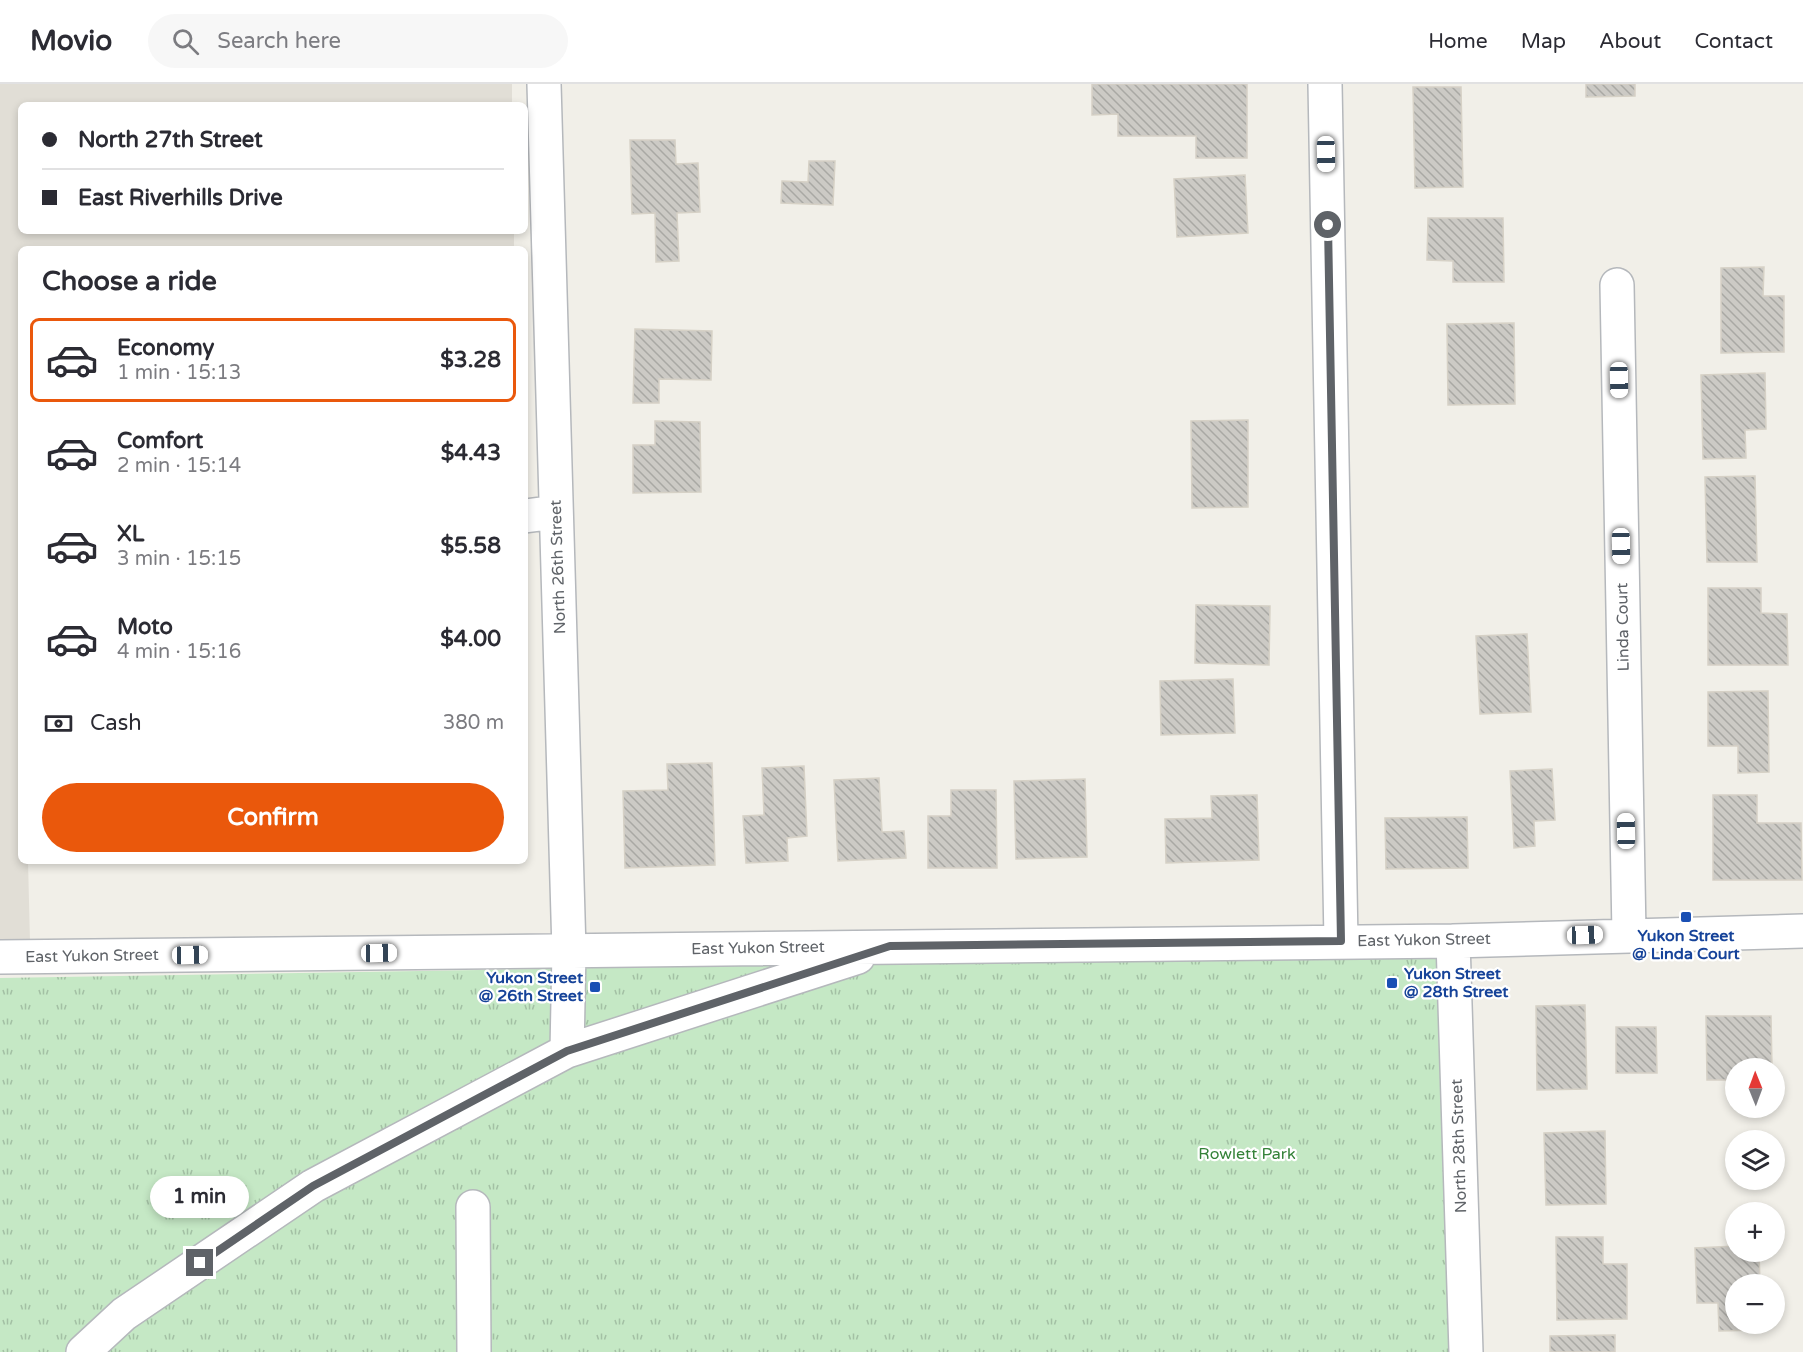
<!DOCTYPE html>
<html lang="en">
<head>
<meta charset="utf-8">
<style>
	body { margin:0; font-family:"Varela Round",sans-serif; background:#f7f7f7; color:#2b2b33; height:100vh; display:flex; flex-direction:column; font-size:22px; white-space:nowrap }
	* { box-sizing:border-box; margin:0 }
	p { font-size:20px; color:#7c7c81 }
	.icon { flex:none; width:33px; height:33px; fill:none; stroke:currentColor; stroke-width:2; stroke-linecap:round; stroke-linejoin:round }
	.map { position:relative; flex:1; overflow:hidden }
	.side { position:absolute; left:18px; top:162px; width:510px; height:618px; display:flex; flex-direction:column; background:#fff; border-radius:9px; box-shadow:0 3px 9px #0003 }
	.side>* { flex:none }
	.top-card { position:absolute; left:18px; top:18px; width:510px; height:132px; border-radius:9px; box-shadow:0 3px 9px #0003; display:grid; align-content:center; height:132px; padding:0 24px; background:#fff }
	.needle { width:39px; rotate:359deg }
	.fabs { position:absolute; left:1725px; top:974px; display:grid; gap:12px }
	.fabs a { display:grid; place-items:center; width:60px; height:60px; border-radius:50%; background:#fff; box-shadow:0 3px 9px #0003; font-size:30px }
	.end { position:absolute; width:27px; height:27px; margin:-14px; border:8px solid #5f6368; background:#fff; box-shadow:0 0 0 3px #fff }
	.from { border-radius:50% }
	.bubble { position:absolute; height:42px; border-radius:21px; background:#fff; box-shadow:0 3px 9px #0003; font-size:20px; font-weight:700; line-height:42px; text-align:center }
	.car { position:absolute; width:18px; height:36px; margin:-18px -9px; border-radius:8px; box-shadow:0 0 4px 2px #0007; background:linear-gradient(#fff 24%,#345 0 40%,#fff 0 76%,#345 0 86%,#fff 0) }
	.top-card b { display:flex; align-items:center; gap:21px; height:57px; font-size:22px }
	.top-card b+b { border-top:2px solid #e1e1e2 }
	.top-card i { width:15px; height:15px; background:#2b2b33 }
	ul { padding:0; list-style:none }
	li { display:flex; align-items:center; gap:18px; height:84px; margin:0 12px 9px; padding:0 12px; border:3px solid transparent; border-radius:9px }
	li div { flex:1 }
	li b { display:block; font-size:22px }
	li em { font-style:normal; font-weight:700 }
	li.active { border-color:#ea580c }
	li>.icon { width:54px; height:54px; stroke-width:1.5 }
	h2 { padding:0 24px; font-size:27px; line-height:72px }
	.pay { display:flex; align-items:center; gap:15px; height:66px; padding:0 24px; font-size:22px }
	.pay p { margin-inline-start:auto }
	.cta { display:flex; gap:12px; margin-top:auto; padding:12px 24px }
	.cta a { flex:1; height:69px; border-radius:36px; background:#ea580c; color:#fff; font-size:24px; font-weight:700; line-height:69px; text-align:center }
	header { display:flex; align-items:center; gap:36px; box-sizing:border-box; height:84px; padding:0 30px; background:#fff; border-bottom:2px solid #e1e1e2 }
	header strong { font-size:28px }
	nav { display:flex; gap:33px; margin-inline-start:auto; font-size:21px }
	.search { width:420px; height:54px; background:#f7f7f7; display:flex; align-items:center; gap:15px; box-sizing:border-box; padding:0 21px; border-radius:33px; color:#7c7c81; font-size:22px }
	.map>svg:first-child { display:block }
</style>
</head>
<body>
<header>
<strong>Movio</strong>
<div class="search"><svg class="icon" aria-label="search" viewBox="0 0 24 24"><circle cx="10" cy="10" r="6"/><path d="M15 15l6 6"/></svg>Search here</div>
<nav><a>Home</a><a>Map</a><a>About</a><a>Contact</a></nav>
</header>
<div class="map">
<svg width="1803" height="1268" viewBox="0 0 1803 1268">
	<defs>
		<pattern id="park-tufts" width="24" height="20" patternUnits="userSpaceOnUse" patternTransform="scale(1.5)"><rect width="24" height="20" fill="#c5e8c5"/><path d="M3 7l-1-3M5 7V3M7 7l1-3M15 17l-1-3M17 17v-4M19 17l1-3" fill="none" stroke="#a3c0a4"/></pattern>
		<pattern id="building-back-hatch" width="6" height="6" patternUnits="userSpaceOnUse" patternTransform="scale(1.5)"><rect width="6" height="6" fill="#cccac5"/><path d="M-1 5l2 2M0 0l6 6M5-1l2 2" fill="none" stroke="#a9a8a4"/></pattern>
	</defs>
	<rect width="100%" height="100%" fill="#f1efe8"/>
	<!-- education -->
	<path fill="#e1ded6" d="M0,0H512V21H21V147H514V165H21V777H28L30,858H0Z"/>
	<!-- park -->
	<path fill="url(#park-tufts)" d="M1441,870L1449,1268H0V894Z"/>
	<!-- building -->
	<path fill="url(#building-back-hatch)" stroke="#d6d1c6" stroke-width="1.5" d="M1092,0H1247V74H1196V52H1118V30L1092,31Z
		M1586,0H1635V12L1586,13Z
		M1413,3H1461L1463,103L1415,104Z
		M630,56H675L676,80L698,79L700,128L677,129L679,177L656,178L655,129L632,130Z
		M809,77H835L833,121L781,119L782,97L808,98Z
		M1245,91L1248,149L1177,153L1174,95Z
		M1428,134H1503L1504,198H1453V177L1427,176Z
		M1764,183L1763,212H1784V268L1721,269V184Z
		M1514,239L1515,320L1448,321L1447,240Z
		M635,245L712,247L711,296L659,295V319H633Z
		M1765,289L1766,345L1745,346L1746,374L1703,375L1701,291Z
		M1248,336V423L1192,424L1191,337Z
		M655,337L700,338L701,408L633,409V361H655Z
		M1755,392L1757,478H1707L1705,393Z
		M1708,504H1761V529L1787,530L1788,581H1708Z
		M1196,521L1270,522L1269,581L1195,579Z
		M1527,550L1531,628L1480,630L1476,552Z
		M1233,595L1235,649L1161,651L1160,597Z
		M1768,607L1769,688L1738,689V662H1708V608Z
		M712,679L715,781L625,784L623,707L668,706L667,680Z
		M804,682L807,752L787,754L788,777L746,779L743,732L764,731L762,684Z
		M1552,685L1555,736L1534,737L1535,762L1514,764L1510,687Z
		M879,694L882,748L904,747L906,774L838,777L834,696Z
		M1085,695L1087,773L1016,775L1014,697Z
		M951,706H996L997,784H928V732H951Z
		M1257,711L1259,776L1166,779L1165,735L1212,734L1211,712Z
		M1713,711H1757V739H1801L1802,796H1713Z
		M1467,733L1468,784L1386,785L1385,734Z
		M1585,921L1587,1005L1537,1006L1536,922Z
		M1706,932H1771L1772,984H1736V996H1707Z
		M1616,943H1656L1657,989H1616Z
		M1605,1047L1606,1120L1546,1121L1544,1049Z
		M1556,1153H1603V1180H1627V1235L1557,1236Z
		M1736,1162V1167H1759L1760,1200H1736V1239H1761V1246L1719,1247L1718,1219H1697L1695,1164Z
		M1615,1251V1268H1550V1252Z"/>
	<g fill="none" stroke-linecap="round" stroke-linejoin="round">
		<!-- minor casing -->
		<g stroke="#b5b8bc" stroke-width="36">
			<path id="minor" d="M544,0L569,867L567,967
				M1325,0L1341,857
				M1617,201L1629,850
				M525,432L556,428
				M1453,857L1466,1268
				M0,873L1453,857L1803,847
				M473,1123L474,1268
				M83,1268L124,1230L313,1102L567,967L858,873"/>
		</g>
		<!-- minor -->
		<use href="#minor" stroke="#fff" stroke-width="33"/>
	</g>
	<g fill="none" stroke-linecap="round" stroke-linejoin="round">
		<!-- route -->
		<path stroke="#5f6368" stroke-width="8" d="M200,1179L313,1102L567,967L890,862L1341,857L1328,141"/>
	</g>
	<!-- markers -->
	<g fill="#1a4fb4" stroke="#fff" stroke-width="2">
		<rect x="1680" y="827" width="12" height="12" rx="3"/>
		<rect x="1386" y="893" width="12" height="12" rx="3"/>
		<rect x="589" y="897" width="12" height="12" rx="3"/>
	</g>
	<g text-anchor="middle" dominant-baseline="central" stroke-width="4.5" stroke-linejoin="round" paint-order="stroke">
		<!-- street labels -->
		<g font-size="16" fill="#5f6368" stroke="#fff">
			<text transform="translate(558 483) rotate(-92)">North 26th Street</text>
			<text transform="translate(1623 543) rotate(-91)">Linda Court</text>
			<text transform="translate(1424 856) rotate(-1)">East Yukon Street</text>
			<text transform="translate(758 864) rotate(-1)">East Yukon Street</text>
			<text transform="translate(92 872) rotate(-1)">East Yukon Street</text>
			<text transform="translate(1459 1062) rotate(-92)">North 28th Street</text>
		</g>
		<!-- transit labels -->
		<g font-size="16" font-weight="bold" fill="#164399" stroke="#fff">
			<text x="1686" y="852">Yukon Street<tspan x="1686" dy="18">@ Linda Court</tspan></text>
			<text x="1404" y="890" text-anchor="start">Yukon Street<tspan x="1404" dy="18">@ 28th Street</tspan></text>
			<text x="583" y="894" text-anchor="end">Yukon Street<tspan x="583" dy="18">@ 26th Street</tspan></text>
		</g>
		<!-- park labels -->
		<g font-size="16" fill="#348238" stroke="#fff">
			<text x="1247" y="1070">Rowlett Park</text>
		</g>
	</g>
</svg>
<div class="fabs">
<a><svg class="needle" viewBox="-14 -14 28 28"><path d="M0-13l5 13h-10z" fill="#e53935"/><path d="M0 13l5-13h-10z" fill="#7c7c81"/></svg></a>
<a><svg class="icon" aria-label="layers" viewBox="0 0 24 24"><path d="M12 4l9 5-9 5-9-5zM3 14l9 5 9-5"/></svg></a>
<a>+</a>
<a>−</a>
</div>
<i class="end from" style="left:1328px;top:141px"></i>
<i class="end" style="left:200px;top:1179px"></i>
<div class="bubble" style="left:150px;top:1092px;width:99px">1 min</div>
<i class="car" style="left:1326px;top:70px;rotate:179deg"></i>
<i class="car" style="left:1619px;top:296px;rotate:179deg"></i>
<i class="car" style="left:1621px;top:462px;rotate:179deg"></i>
<i class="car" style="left:1626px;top:747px;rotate:359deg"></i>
<i class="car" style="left:1585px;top:851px;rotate:88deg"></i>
<i class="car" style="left:379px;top:869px;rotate:89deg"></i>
<i class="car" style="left:190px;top:871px;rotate:89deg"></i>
<div class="top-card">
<b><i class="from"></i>North 27th Street</b>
<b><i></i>East Riverhills Drive</b>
</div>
<section class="side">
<h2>Choose a ride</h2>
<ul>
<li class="active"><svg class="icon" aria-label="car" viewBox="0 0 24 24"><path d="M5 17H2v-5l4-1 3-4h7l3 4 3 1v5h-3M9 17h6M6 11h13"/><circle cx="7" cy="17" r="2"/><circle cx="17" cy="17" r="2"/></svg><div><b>Economy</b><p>1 min · 15:13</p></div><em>$3.28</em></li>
<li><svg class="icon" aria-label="car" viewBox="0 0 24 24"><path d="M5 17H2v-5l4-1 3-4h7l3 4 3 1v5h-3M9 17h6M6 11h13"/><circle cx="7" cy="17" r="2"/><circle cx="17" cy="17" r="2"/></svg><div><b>Comfort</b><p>2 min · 15:14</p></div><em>$4.43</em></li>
<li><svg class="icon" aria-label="car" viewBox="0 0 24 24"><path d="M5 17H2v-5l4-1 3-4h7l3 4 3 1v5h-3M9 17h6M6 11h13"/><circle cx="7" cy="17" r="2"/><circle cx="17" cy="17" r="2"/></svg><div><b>XL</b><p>3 min · 15:15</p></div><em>$5.58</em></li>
<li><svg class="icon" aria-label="car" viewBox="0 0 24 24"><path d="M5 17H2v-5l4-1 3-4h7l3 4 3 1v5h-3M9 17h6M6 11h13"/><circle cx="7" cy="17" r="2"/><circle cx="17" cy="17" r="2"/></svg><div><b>Moto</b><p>4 min · 15:16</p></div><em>$4.00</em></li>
</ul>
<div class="pay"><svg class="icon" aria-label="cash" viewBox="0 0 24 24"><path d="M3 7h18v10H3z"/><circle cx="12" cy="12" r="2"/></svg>Cash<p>380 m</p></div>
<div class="cta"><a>Confirm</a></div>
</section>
</div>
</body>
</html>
